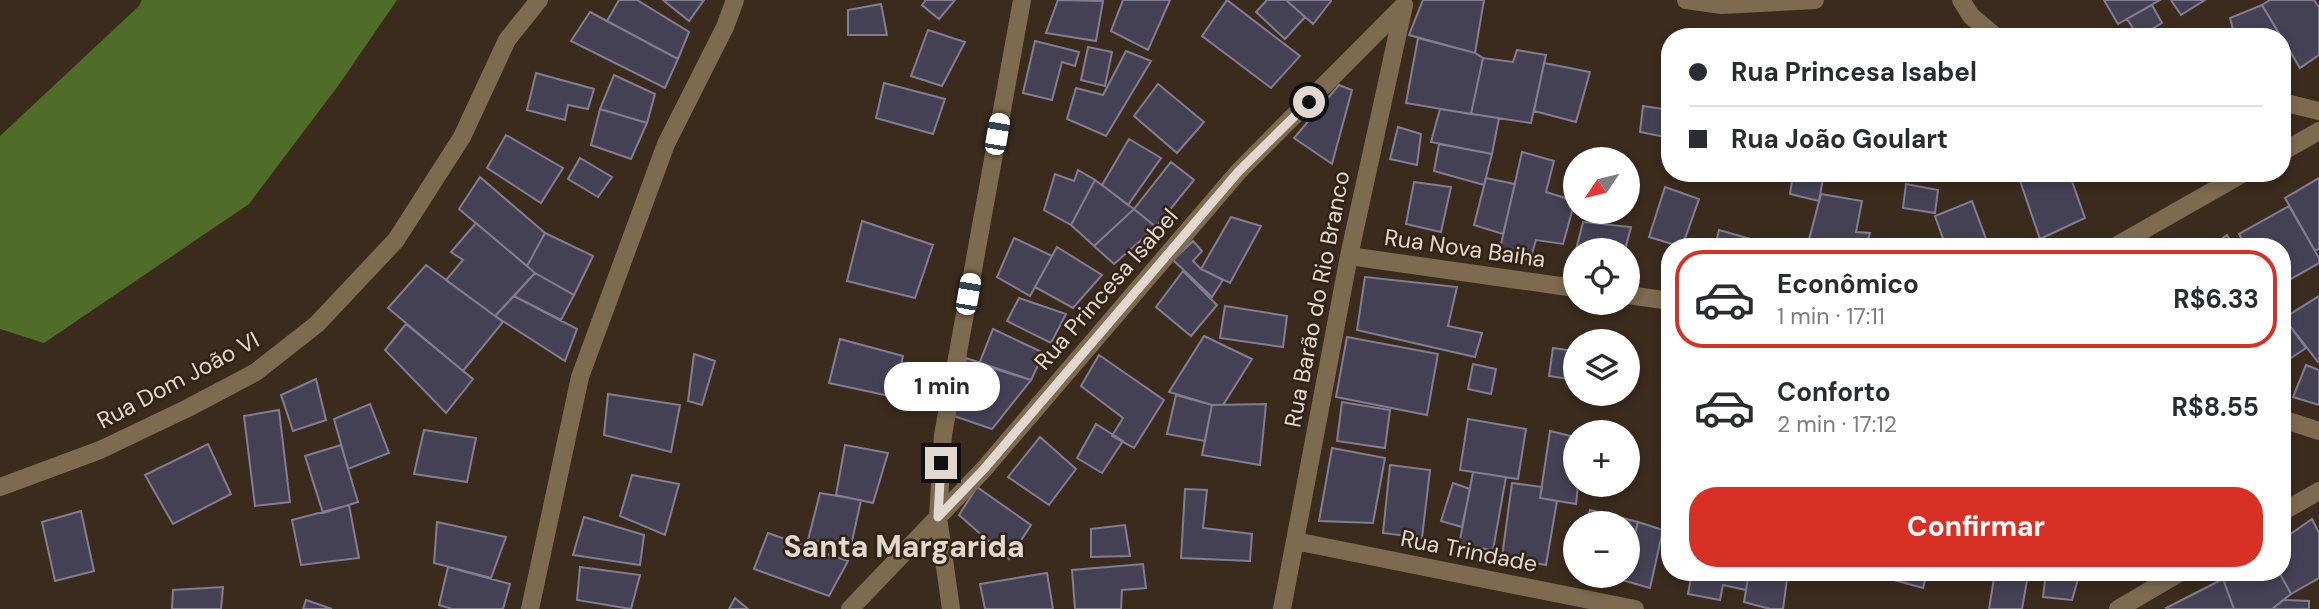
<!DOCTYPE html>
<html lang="pt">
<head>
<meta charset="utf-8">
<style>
	body { margin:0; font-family:"DM Sans",sans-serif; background:#f2f2f3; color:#2b2b33; height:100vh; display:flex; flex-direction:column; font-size:26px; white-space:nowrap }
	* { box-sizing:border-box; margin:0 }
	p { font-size:23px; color:#7c7c81 }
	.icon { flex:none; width:38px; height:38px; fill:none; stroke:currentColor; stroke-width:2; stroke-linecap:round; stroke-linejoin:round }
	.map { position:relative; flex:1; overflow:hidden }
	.sheet { position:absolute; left:1661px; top:238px; width:630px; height:343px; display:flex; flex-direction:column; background:#fff; border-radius:28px; box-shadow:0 4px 10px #0003 }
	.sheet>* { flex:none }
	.hud { position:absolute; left:1661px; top:28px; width:630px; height:154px; border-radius:28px; box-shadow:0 4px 10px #0003; display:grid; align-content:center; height:154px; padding:0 28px; background:#fff }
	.needle { width:46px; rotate:235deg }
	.fabs { position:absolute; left:1563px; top:147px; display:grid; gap:14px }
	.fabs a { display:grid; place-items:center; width:77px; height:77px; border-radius:50%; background:#fff; box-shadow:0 4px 10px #0003; font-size:35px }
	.end { position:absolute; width:32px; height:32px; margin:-16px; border:9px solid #e3d8cf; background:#111; box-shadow:0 0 0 4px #111 }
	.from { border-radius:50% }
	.bubble { position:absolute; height:49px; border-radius:24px; background:#fff; box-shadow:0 4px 10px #0003; font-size:23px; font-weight:700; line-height:49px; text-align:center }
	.car { position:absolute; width:21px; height:42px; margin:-21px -10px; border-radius:9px; box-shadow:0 0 5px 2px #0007; background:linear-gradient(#fff 24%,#345 0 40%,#fff 0 76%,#345 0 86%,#fff 0) }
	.hud b { display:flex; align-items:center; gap:24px; height:66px; font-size:26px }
	.hud b+b { border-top:2px solid #e1e1e2 }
	.hud i { width:18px; height:18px; background:#2b2b33 }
	ul { padding:12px 0 0; list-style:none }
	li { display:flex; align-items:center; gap:21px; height:98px; margin:0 14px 10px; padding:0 14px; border:4px solid transparent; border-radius:28px }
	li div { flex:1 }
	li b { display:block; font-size:26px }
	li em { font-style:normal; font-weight:700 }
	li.active { border-color:#d93025 }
	li>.icon { width:63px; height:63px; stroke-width:1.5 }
	.primary-button { display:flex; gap:14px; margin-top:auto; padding:14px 28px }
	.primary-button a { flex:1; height:80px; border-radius:28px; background:#d93025; color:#fff; font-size:28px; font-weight:700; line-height:80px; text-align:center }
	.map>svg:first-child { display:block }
</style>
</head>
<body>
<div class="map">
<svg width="2319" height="609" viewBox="0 0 2319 609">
	<rect width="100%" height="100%" fill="#3b2b1d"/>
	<!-- forest -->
	<path fill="#4f6d28" d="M142,0H397L338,86L249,204L44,343L0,329V136L139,6Z"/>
	<!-- building -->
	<path fill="#454155" stroke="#827d93" stroke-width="2" d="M619,0H637L689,32L678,59L607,21Z
		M663,0H704L689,21Z
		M926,0H955L939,19L922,5Z
		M1058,0L1103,1L1096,41L1046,33Z
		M1123,0H1170L1148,50L1111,31Z
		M1227,0L1300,56L1271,88L1202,36Z
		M1267,0H1286L1305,17L1285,39L1256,12Z
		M1286,0H1331V1L1313,24Z
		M1423,0H1484L1475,53L1409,35Z
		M2104,0H2160L2118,24Z
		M2171,0H2205L2181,15Z
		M2270,0H2314L2319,7V55L2300,68L2262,5Z
		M881,4L887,35H848V10Z
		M2152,5L2162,23L2139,37L2127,19Z
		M2262,5L2281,37H2235L2230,18Z
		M590,12L678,59L665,88L571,41Z
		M928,30L965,42L942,86L911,76Z
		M1418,38L1475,53L1483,58L1471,114L1406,103Z
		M1035,41L1079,52L1075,66L1062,62L1052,100L1023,93Z
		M1088,47L1112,52L1105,86L1081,80Z
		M1517,50L1546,55L1531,123L1471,114L1483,58L1513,62Z
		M1126,51L1151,61L1106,136L1067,119L1076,88L1103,95Z
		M1544,63L1590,72L1576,122L1534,111Z
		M536,73L594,89L588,109L568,105L565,120L527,110Z
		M614,75L655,94L647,123L600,109Z
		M884,83L945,99L933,134L876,118Z
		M1158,84L1204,122L1177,153L1134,116Z
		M1339,85L1352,90L1332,164L1294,138Z
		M1643,106L1670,110V138L1640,132Z
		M600,109L647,123L631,159L591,145Z
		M1440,109L1499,118L1492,154L1431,142Z
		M1398,127L1421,134L1417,165L1390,159Z
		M506,135L563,168L541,203L487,168Z
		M1129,139L1161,158L1128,205L1102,185Z
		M1439,144L1492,154L1484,185L1434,171Z
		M1522,152L1554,161L1546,192L1575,201L1563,244L1536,240L1530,260L1499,253Z
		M580,158L612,177L598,197L568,179Z
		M1171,162L1194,180L1156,227L1134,209Z
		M1078,170L1095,180L1071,225L1044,210L1055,174L1074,181Z
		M1793,173H1824L1819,201L1790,194Z
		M2023,173H2069L2085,218L2040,239L2018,175Z
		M480,177L545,233L527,266L459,209Z
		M1486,178L1515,184L1503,234L1474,225Z
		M2319,178V249L2315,251L2285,198Z
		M1095,180L1134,209L1094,246L1071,225Z
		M1414,182L1451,187L1441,232L1406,224Z
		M1906,184L1938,190L1935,213L1903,208Z
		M1665,187L1699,199L1682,247L1649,237Z
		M1821,194L1862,201L1856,232L1870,233L1866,247H1807Z
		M1972,201L1989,247H1946L1935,216Z
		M2289,206L2319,258V263L2282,284V247H2246L2239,234Z
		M1134,209L1156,227L1114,264L1094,246Z
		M1231,217L1261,226L1230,283L1201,269Z
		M862,221L933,245L915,298L847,281Z
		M1583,222L1631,227L1625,250H1576Z
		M476,223L535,273L495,316L446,280L463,260L451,252Z
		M1719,230L1754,240L1752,247H1715Z
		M545,233L593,256L574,295L535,273L527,266Z
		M2227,235L2234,247H2211Z
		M1014,238L1052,256L1030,296L997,277Z
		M1193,241L1202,251L1193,261L1201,269L1223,280L1212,297L1173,260Z
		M1057,247L1102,275L1073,308L1035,287Z
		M426,265L503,322L463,371L388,308Z
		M1183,271L1217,305L1191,336L1156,307Z
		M535,273L574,295L561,320L514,296Z
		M1365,277L1457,287L1448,326L1482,333L1475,357L1357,330Z
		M514,296L577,329L565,361L495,316Z
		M2319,296V361L2318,362L2284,318Z
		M1019,298L1066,314L1051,343L1007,321Z
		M1225,306L1287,316L1283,347L1220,338Z
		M2284,318L2306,348L2282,364V320Z
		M406,324L473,379L446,413L385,350Z
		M993,329L1044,353L1031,380L979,364Z
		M1204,336L1252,359L1223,405H1212L1169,392Z
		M1347,337L1438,354L1427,415L1336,397Z
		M840,339L903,356L894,397L829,383Z
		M1553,348L1575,351V380L1549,376Z
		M694,354L715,361L702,405L688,401Z
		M1099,355L1164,400L1134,448L1112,436L1123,418L1081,386Z
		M966,358L1031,380L992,429L954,416Z
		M1473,364L1496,369L1491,394L1468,389Z
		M2306,365L2319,370V405L2293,397Z
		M316,379L326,420L293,431L281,395Z
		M608,394L680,405L671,452L604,435Z
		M1176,395L1212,405L1205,441L1167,434Z
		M1342,402L1390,410L1385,448L1337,441Z
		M370,404L389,453L348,469L334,419Z
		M1266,404L1260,465L1202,455L1212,405Z
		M279,410L290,502L255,506L244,416Z
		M1468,419L1526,429L1518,479L1460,470Z
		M1096,424L1123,441L1102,473L1077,458Z
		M424,430L476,438L467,482L414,474Z
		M1550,431L1575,437V485H1578L1576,504L1540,498Z
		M1040,437L1076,469L1049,505L1008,477Z
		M208,444L231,494L173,524L145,475Z
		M341,445L358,502L323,513L305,456Z
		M845,445L888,453L873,503L836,495Z
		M1332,448L1385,458L1373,523L1319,521Z
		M1390,465L1430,470L1422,538L1383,533Z
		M1473,472L1506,477L1493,550L1459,545Z
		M632,475L679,484L665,535L620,516Z
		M1453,483L1470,489L1462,527L1441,521Z
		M1512,483L1542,487L1540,498L1557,501L1546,565L1502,557Z
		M977,487L1031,525L1009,559L959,515Z
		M1185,489L1207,490L1203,528L1252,534L1250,561L1181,558Z
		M820,493L861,500L851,546L808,540Z
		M349,505L359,558L301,565L292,520Z
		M1590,510L1638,522L1628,560V523H1586Z
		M81,511L94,571L55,581L42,522Z
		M584,517L644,535L640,565L573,555Z
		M2312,519L2319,533V578L2291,594L2279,572H2282V540Z
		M437,522L506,537L491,578L434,563Z
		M1638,522L1663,530L1650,588L1622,580L1623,576H1628V560Z
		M1125,525L1130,556L1091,557V529Z
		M768,533L848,561L829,596L754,569Z
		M1143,564L1146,588L1122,590L1121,609H1075L1072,570Z
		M448,567L510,584L503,609H452L439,605Z
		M580,567L640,575L631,609L577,600Z
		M1692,572H1749L1746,590L1723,585L1720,600L1688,594Z
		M1749,572H1788L1783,609H1770L1744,602Z
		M1877,572H1927L1923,588L1876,575Z
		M1995,572H2018L2028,575L2022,609H1989Z
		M2046,572H2080L2072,600L2043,597Z
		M2234,572H2279L2291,594L2272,609H2234L2223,579Z
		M1047,573L1053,609H985L980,584Z
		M1590,576H1623L1622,580Z
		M2223,579L2234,609H2167L2166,608Z
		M223,587L221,609H172L173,590Z
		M735,598L748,609H729Z
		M306,600L332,609H303Z
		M2283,600L2309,601V609H2272Z"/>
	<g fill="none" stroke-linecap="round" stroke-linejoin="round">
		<!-- minor -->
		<path stroke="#7d6a4f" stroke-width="18" d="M1686,0L1722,5L1815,0
			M1961,0L1971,16L1996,37
			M2282,102L2319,111
			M2282,152L2319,131
			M2114,247L2244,173
			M1349,256L1575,288
			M1628,295L1670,301
			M2282,419L2319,431
			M0,487L100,450L188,408L256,372L317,324L396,240L462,137L507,40L539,0
			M2282,512L2319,491
			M1295,541L1635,609
			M530,609L580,377L666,144L725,27L735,0
			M850,609L984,469L1239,171L1404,5
			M951,609L938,517L943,435L1022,0
			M1282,609L1349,256L1404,5
			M2118,609L2181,572"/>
	</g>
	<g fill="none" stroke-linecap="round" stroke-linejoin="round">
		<!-- route -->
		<path stroke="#e3d8cf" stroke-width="9" d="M941,463L938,517L984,469L1239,171L1309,102"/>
	</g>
	<g text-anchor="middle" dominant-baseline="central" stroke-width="5" stroke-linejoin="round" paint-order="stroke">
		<!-- street labels -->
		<g font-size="23" fill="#e3d8cf" stroke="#312213">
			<text transform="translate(1465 248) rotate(8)">Rua Nova Baiha</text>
			<text transform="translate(1106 289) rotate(-49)">Rua Princesa Isabel</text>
			<text transform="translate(1317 299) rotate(-79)">Rua Barão do Rio Branco</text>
			<text transform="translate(178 380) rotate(-28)">Rua Dom João VI</text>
			<text transform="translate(1469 551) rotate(11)">Rua Trindade</text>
		</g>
		<!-- district labels -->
		<g font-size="30" font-weight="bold" fill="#e3d8cf" stroke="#312213">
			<text x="904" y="546">Santa Margarida</text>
		</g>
	</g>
</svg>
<div class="fabs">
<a><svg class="needle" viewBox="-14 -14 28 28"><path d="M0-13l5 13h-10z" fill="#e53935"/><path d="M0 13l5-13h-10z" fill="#7c7c81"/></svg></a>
<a><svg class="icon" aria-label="locate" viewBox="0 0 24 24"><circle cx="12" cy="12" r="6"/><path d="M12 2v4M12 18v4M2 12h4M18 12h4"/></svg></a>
<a><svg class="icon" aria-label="layers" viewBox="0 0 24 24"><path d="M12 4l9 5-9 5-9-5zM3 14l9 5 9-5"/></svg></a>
<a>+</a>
<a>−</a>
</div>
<i class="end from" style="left:1309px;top:102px"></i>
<i class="end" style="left:941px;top:463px"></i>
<div class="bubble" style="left:884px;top:362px;width:116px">1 min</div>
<i class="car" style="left:997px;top:134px;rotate:10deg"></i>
<i class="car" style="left:968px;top:294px;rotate:10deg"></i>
<div class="hud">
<b><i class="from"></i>Rua Princesa Isabel</b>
<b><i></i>Rua João Goulart</b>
</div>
<section class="sheet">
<ul>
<li class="active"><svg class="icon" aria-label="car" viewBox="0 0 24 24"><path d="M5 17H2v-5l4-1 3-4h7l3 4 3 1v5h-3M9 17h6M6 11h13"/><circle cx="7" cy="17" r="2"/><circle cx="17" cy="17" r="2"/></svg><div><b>Econômico</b><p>1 min · 17:11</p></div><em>R$6.33</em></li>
<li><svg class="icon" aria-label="car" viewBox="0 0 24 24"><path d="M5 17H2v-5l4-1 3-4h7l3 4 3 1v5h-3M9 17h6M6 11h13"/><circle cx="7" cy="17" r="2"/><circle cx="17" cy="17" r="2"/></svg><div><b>Conforto</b><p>2 min · 17:12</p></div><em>R$8.55</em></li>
</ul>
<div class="primary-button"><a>Confirmar</a></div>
</section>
</div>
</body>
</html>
